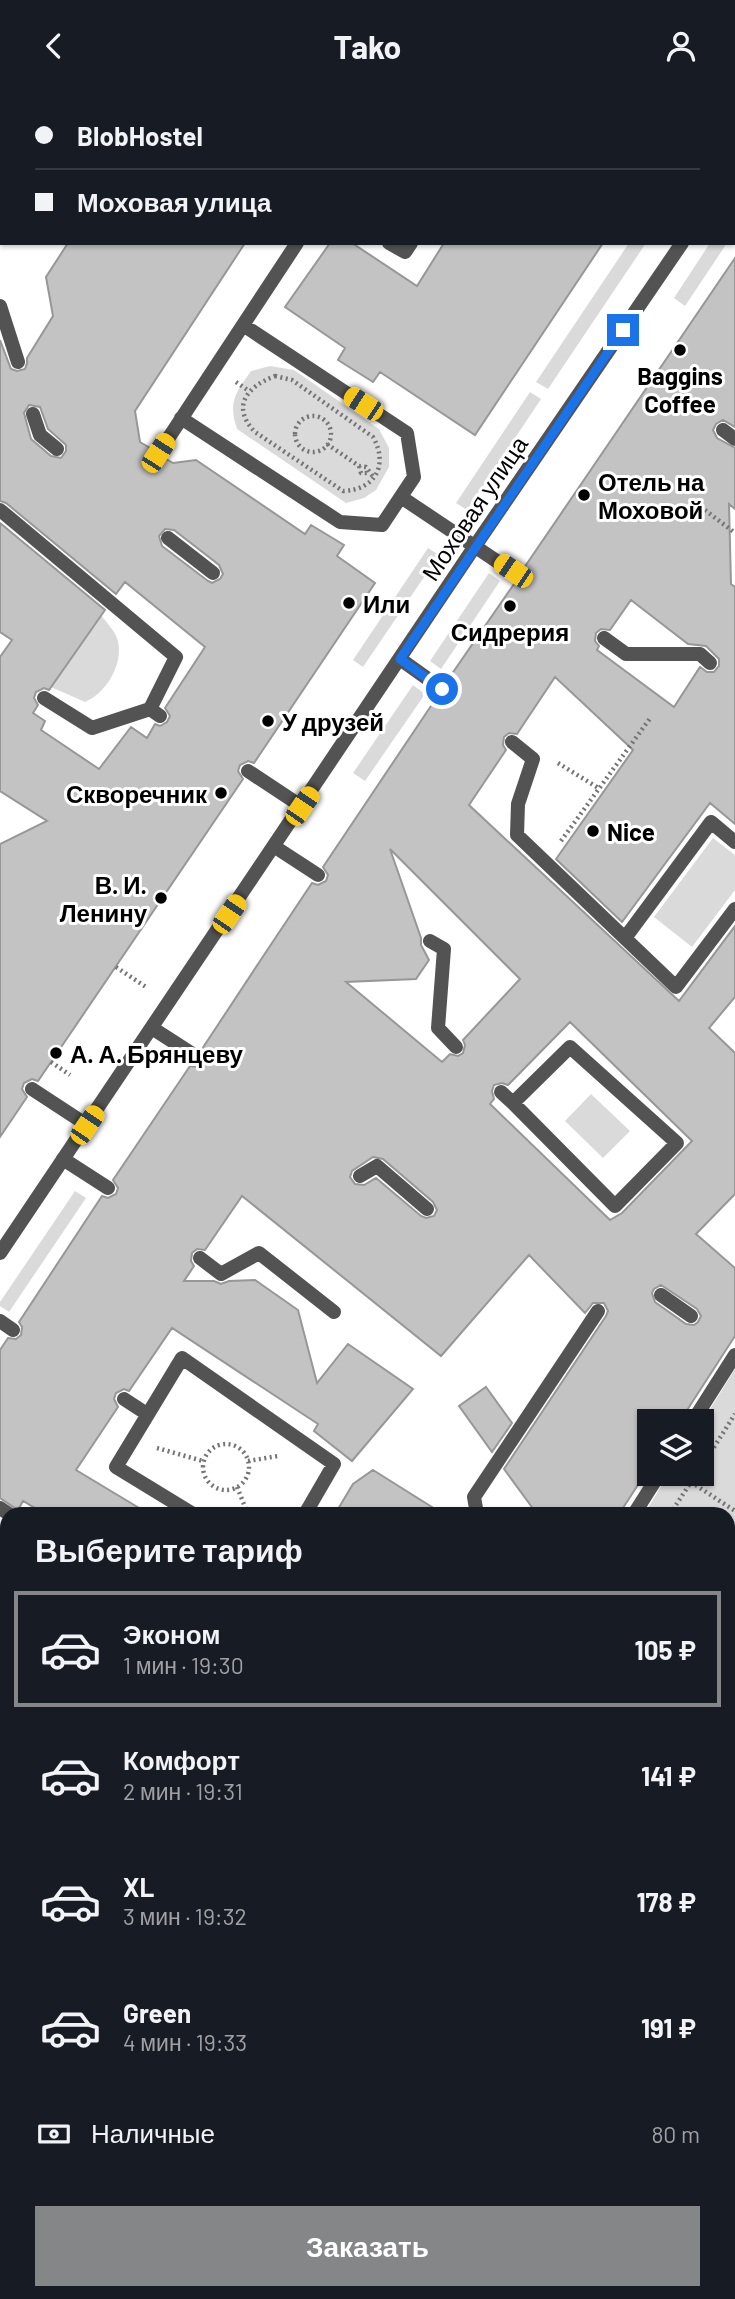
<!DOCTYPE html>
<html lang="ru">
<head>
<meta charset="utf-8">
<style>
	body { margin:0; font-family:Barlow,sans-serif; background:#242831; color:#f1f3f6; height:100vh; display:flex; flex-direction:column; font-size:26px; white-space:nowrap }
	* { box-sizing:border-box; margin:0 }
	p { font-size:23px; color:#9ea1a6 }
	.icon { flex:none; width:38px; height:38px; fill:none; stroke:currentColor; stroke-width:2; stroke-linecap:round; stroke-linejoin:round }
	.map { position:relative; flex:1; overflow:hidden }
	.sheet { position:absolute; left:0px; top:1416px; width:735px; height:793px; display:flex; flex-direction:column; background:#171b24; border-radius:21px 21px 0 0; box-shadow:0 2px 5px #0004 }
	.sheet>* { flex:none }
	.hud { position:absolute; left:0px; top:0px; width:735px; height:154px; box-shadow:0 2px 5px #0004; display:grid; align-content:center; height:154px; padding:0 35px; background:#171b24 }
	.tools { position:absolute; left:637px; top:1318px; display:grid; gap:14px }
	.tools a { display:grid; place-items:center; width:77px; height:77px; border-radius:0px; background:#171b24; box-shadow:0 2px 5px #0004; font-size:35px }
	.end { position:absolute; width:32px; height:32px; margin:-16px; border:9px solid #1a73e8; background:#fff; box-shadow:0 0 0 4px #fff }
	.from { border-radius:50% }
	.car { position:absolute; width:21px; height:42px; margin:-21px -10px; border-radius:9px; box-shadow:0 0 5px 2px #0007; background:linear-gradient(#f5c518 24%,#345 0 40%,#f5c518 0 76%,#345 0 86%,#f5c518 0) }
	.hud b { display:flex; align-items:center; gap:24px; height:66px; font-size:26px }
	.hud b+b { border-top:2px solid #363941 }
	.hud i { width:18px; height:18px; background:#f1f3f6 }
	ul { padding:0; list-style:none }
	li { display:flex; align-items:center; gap:21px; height:116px; margin:0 14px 10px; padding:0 21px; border:4px solid transparent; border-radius:0px }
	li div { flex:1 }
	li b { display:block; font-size:26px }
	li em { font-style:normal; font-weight:700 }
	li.active { border-color:#858687 }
	li>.icon { width:63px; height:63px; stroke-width:1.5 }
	h2 { padding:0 35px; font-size:32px; line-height:84px }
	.pay { display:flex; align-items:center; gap:18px; height:77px; padding:0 35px; font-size:26px }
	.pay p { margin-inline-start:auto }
	.primary-button { display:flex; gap:14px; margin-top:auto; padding:14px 35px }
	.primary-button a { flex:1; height:80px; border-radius:0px; background:#858687; color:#fff; font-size:28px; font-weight:700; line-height:80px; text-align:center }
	header { display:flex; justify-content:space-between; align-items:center; height:91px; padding:0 35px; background:#171b24; font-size:32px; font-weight:700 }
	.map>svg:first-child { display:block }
</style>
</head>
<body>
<header><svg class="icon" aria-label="back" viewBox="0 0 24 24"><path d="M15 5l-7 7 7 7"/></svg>Tako<svg class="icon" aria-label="person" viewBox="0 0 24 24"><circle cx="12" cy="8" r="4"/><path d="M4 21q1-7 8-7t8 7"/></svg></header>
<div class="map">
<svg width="735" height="2208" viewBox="0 0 735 2208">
	<rect width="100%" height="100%" fill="#fff"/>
	<!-- green -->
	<path fill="#dadada" d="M629,152H646L548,298L536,291Z
		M710,152H727L685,215L674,207Z
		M270,275L294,279L379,338L389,357V376L376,399L364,407L346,412L237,338C228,311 235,303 251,280Z
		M530,301L541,308L467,419L456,412Z
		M428,457L439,464L363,576L353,569Z
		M489,482L500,490L441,578L430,570Z
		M101,524C106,531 114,539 117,547C125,571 107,602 85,611L51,596Z
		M413,594L425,603L365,690L353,682Z
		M713,747L735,764V799L692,856L654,826Z
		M591,1003L630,1040L603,1067L565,1030Z
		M75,1100L86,1107L9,1221L0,1215V1211Z
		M735,1278V1663L728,1658V1423H644L669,1383L702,1382V1331Z"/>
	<!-- building -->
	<path fill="#c3c3c3" stroke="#979797" stroke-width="2" fill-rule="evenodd" d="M68,152H245L135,320L140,351L150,357L149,367L153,371L162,372L166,368L173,372L196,369L305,443L311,434L344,454L337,465L375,492L254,672L248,670L240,674L238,680L243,688L51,971L38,990L32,988L24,992L22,998L27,1006L0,1046V753L47,730L0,700V566L12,549L0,541V432L105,519L49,599L44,597L36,601L34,607L38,614L33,622L45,630L41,639L99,678L131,636L147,647L155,633L160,635L167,631L170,625L165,617L205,556L125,491L116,503L6,412L0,410V249L11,278L17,280L25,278L27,272V267L53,225L46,186ZM29,314L40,316L48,338L66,354V360L61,367L51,365L31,348L24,322ZM165,438L174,439L219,474L223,483L220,488L212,492L208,490L162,455L159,445Z
		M330,152H352L417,195L444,152H603L475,344L380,281L373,291L338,269L345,257L285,216Z
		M735,167V336L723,329L716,333L713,339L717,347L735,357V418L729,413L731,493L735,496V733L710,712L622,831L556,768L633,659L555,586L517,643L509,642L504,646L503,654L506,659L469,714L679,910L735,835V906L709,937L735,962V1103L696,1143L735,1177V1245L680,1330H649V1377L619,1423H537L504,1378L606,1225L608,1220L604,1212H593L585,1222L529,1164L441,1265L242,1105L205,1159L197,1158L192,1162L191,1170L194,1175L184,1190H214L221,1193L229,1190L255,1189L298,1219L317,1292L348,1253L413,1298L352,1370L314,1340L318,1333L172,1237L129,1300L124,1298L116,1302L114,1308L118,1316L76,1379L149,1423H45L23,1410L18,1419L0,1407V1259L8,1247L16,1248L21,1244L22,1236L19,1231L102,1105L108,1107L116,1103L118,1097L113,1089L190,975L197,976L205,972L207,966L202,958L262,867L312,792L318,794L326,790L328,784L323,776L437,606L445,607L450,603L451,595L447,590L514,493L523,494L527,490L528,481L524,477ZM631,509L688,553L706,555L719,568V575L714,581H707L700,576L674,616L597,559L599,555L595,550L596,542L601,538L610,539ZM390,758L520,888L463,949L465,954L463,962L458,965L450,963L442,971L346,891L416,888L429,869L421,854V847ZM570,931L692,1050L622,1122L610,1129L490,1013L494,1008L492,1000L494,994L502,992L508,994ZM373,1066L383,1068L433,1111L437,1119L434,1125L426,1127L421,1125L376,1087L364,1094L355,1093L350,1086L352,1080ZM661,1194L697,1218L701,1225L698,1231L694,1234L686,1233L655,1211L652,1202L654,1198Z
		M486,1296L512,1332L492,1361L459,1315Z
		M373,1379L443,1423H335L353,1393Z"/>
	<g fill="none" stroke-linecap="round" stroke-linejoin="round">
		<!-- primary casing -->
		<g stroke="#dbdbdb" stroke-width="19">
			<path id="primary" d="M728,1812L735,1802
				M728,1946L735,1935
				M463,2208L468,2202
				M550,2208L555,2202"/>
		</g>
		<!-- path -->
		<path stroke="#757575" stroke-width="4.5" stroke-dasharray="2 3.5" stroke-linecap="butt" d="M149,0L152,2
			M275,285L292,289L373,346C389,374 375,399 343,400L255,341C231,316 246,296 275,285Z
			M236,291L249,300
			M295 343a18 18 0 1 1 36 0a18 18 0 1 1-36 0Z
			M327,353L359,375L366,376L374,387
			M359,375L361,382H368
			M705,419L735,442
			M558,672L600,698
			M561,750L651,626
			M116,876L146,896
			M51,971L70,984
			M203 1376a23 23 0 1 1 46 0a23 23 0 1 1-46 0Z
			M157,1357L203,1370
			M248,1370L278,1365
			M702,1375L735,1323
			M691,1391L735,1420
			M237,1396L248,1423
			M670,1423L697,1382
			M728,1449L735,1438
			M728,1594L735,1593"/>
		<!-- service -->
		<path stroke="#535353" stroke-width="14" d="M268,0L271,2
			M248,2L249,0
			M508,2L509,0
			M733,101L735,102
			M0,122L2,120
			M389,152L405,161L411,152
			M0,215L18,271
			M33,323L40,344L57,358
			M181,327L340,431L382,434L414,386L407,342L243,234
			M723,339L735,348
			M158,363L297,152
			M401,406L519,485
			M0,419L176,566L150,618
			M168,447L213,482
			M604,547L626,563H700L710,572
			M400,568L442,598
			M44,607L92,637L150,618L160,625
			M512,651L533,668L518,713L517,744L676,896L735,818
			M248,680L301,715
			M275,756L318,784
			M625,847L711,731L735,751
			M430,850L444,858L438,937L456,956
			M152,937L197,966
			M32,998L87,1034
			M501,1001L513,1012L615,1115L677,1052L570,956L513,1012
			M63,1068L108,1097
			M360,1085L377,1075L427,1118
			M200,1167L221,1183L259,1162L334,1221
			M661,1204L691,1225
			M0,1230L13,1239
			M124,1308L147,1323
			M693,1330L735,1264
			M0,1417L9,1423
			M193,1423L116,1376L182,1267L334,1373L305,1423
			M477,1423L474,1406L598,1220
			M634,1423L660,1382
			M0,1868L7,1872
			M0,2029L7,2033
			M137,2202L138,2208"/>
		<!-- minor -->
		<path stroke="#535353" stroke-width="14" d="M733,76L735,74
			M0,1162L475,455L682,152"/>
		<!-- primary -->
		<use href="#primary" stroke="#000" stroke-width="18"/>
		<!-- tram -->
		<path stroke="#000" stroke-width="2" d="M728,1859L735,1849
			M728,1897L735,1887
			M492,2208L496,2202
			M518,2208L523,2202"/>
	</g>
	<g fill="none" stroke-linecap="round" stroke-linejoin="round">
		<!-- route -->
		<path stroke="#1a73e8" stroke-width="9" d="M442,598L400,568L623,239"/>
	</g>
	<!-- markers -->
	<g fill="#000" stroke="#fff" stroke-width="2.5">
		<circle cx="680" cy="259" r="7"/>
		<circle cx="584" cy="404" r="7"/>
		<circle cx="349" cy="512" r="7"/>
		<circle cx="510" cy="515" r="7"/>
		<circle cx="268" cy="630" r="7"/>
		<circle cx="221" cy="702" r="7"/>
		<circle cx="593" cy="740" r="7"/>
		<circle cx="161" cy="807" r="7"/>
		<circle cx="56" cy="962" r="7"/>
	</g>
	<g text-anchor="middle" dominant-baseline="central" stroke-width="6" stroke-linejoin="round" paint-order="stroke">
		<!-- poi labels -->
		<g font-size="24" font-weight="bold" fill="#000" stroke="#fff" text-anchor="start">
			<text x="680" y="284" text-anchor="middle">Baggins<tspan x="680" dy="28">Coffee</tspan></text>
			<text x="598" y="390">Отель на<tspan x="598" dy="28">Моховой</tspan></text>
			<text x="363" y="512">Или</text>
			<text x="510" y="540" text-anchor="middle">Сидрерия</text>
			<text x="282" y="630">У друзей</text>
			<text x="207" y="702" text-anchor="end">Скворечник</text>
			<text x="607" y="740">Nice</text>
			<text x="147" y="793" text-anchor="end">В. И.<tspan x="147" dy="28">Ленину</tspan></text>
			<text x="70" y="962">А. А. Брянцеву</text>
		</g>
		<!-- street labels -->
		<g font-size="24" fill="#000" stroke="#fff">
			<text transform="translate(474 417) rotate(-56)">Моховая улица</text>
		</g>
	</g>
</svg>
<div class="tools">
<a><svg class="icon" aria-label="layers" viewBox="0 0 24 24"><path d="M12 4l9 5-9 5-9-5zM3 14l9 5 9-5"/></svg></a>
</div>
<i class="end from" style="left:442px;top:598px"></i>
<i class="end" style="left:623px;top:239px"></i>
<i class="car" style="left:363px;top:313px;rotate:303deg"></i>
<i class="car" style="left:158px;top:362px;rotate:33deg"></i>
<i class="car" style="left:513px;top:480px;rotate:304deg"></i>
<i class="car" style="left:302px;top:715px;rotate:34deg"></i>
<i class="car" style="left:229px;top:823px;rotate:34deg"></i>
<i class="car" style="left:87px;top:1034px;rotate:34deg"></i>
<div class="hud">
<b><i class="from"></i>BlobHostel</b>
<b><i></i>Моховая улица</b>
</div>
<section class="sheet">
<h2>Выберите тариф</h2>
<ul>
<li class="active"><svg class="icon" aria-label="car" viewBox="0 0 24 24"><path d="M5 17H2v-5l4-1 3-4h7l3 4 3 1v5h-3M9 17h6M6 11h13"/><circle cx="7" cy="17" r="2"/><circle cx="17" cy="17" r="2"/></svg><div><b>Эконом</b><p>1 мин · 19:30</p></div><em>105 ₽</em></li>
<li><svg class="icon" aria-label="car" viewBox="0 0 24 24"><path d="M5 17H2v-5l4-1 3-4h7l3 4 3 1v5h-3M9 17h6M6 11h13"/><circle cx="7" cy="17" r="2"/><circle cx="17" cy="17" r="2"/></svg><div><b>Комфорт</b><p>2 мин · 19:31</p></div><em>141 ₽</em></li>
<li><svg class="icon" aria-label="car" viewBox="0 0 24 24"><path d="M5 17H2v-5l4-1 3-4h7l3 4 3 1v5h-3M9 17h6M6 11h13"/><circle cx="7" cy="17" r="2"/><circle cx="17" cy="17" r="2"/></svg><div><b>XL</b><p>3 мин · 19:32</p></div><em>178 ₽</em></li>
<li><svg class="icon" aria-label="car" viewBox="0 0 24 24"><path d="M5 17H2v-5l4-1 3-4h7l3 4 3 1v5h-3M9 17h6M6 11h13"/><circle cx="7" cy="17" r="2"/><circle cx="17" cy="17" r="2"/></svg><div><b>Green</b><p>4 мин · 19:33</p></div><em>191 ₽</em></li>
</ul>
<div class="pay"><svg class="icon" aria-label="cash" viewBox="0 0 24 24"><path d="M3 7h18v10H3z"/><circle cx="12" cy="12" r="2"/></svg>Наличные<p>80 m</p></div>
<div class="primary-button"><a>Заказать</a></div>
</section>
</div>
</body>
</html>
